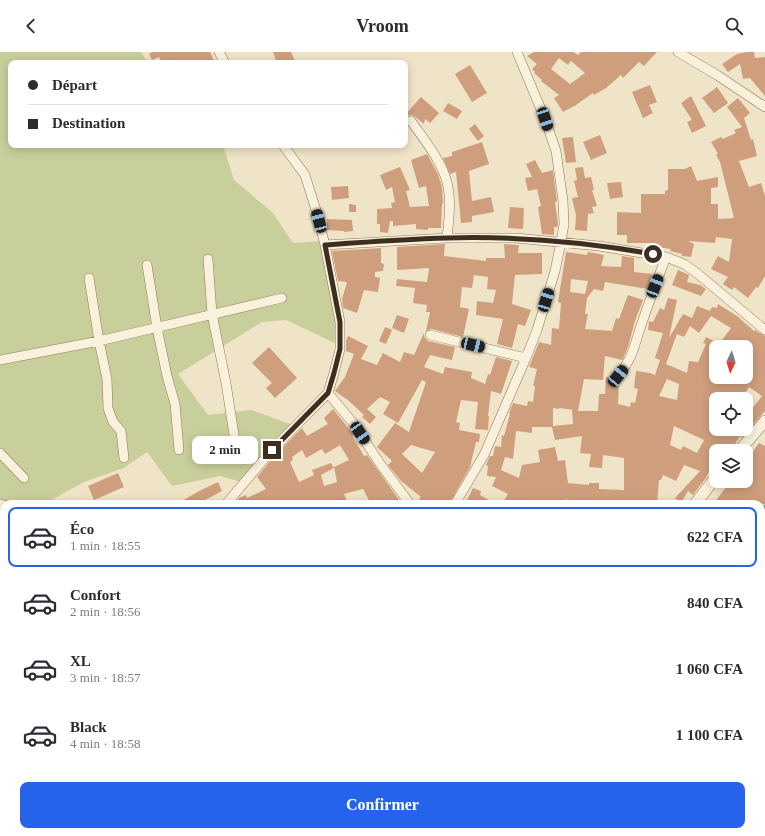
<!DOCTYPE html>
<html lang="fr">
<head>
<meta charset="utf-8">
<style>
	body { margin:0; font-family:Georgia,serif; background:#f7f7f7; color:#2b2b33; height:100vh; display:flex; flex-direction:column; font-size:15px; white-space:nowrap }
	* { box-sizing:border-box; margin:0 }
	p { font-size:13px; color:#7c7c81 }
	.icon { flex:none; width:22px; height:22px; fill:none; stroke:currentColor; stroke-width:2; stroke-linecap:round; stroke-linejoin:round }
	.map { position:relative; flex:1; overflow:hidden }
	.details { position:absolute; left:0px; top:448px; width:765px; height:336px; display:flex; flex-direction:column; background:#fff; border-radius:12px 12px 0 0; box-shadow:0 2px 10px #0003 }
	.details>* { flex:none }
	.top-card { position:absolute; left:8px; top:8px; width:400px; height:88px; border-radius:8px; box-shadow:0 2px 10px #0003; display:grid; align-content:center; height:88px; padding:0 20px; background:#fff }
	.needle { width:26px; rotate:184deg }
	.tools { position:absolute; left:709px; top:288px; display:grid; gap:8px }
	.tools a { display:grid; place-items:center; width:44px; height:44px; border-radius:8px; background:#fff; box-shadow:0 2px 10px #0003; font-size:20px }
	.end { position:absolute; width:18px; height:18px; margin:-9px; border:5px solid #3d2e20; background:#fff; box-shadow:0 0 0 2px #fff }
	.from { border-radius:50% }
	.bubble { position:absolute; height:28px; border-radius:8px; background:#fff; box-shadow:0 2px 10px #0003; font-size:13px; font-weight:800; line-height:28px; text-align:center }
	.car { position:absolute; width:12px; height:24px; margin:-12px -6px; border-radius:5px; box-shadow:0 0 3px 1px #0007; background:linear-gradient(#222 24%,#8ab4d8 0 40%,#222 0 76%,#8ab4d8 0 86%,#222 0) }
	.top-card b { display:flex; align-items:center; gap:14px; height:38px; font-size:15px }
	.top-card b+b { border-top:1px solid #e1e1e2 }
	.top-card i { width:10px; height:10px; background:#2b2b33 }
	ul { padding:7px 0 0; list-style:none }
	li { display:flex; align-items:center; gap:12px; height:60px; margin:0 8px 6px; padding:0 12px; border:2px solid transparent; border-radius:8px }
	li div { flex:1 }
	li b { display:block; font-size:15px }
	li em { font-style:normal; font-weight:800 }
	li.selected { border-color:#2563eb }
	li>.icon { width:36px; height:36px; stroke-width:1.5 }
	.cta { display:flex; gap:8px; margin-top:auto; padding:8px 20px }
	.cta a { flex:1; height:46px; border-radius:8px; background:#2563eb; color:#fff; font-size:16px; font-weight:800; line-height:46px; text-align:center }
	header { display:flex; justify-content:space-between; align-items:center; height:52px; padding:0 20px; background:#fff; font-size:18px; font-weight:800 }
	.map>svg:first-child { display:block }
</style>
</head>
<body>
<header><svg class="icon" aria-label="back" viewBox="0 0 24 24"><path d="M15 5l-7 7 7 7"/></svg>Vroom<svg class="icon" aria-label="search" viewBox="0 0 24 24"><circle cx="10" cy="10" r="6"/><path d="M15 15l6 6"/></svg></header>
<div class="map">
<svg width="765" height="784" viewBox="0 0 765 784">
	<rect width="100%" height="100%" fill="#f0e4c8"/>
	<!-- green -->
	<path fill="#c9cf9b" d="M0,0H141L148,11H11V93H223L234,128L273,161L293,191L323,189L337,266L339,293L286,268L262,270L178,322L208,363L251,358L293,373L241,430L220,424L172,434L147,400L124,416L84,430L44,452H4V540H0Z"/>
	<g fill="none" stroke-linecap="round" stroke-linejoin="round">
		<!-- stream -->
		<path stroke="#6f938a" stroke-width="2.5" d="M761,459L765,454
			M535,784L538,780"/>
	</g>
	<!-- building -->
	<path fill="#cf9f7d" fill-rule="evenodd" d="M152,0H210L215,11H162L159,5L152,8L149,2Z
		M273,0H291L296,11H277Z
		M534,0H573L578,3L581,0H657L644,14L639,10L623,26L621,23L606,36L594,43L593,41L576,53L563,60L554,46L559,43L541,29L542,28L534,21L535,20L532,17L537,12L527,4ZM559,6L568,13L571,9L585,21L570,32L551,17Z
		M747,0H754L755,6L765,5V44L750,26L743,27L740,12L728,20L722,12L737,2Z
		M470,13L487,41L472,50L455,22Z
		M650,33L657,50L649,53L653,61L643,66L632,40Z
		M717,35L728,51L714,61L702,46Z
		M691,44L706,74L692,81L687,70L692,68L681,51Z
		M421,45L439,61L430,71L425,67L424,72L414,64L411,63L407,64L405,69V63Z
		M738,46L750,61L744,66L751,88L753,87L757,104L739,109L749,135L761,131L765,144V224L758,236L756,235L748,246L734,235L732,238L723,232L728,225L711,217L718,204L729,210L732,187L716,185L715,191L688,189L694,192L691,205L682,204V202L670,199L671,197L650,194V191H627V183H617V160L641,161V142H665V139L668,138V117H685L691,114L697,129L718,125V135L711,136V152H718V167L734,166L720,110L716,103L718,102L711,90L721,85L723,87L736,81L734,78L742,75L727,55Z
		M448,51L462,59L457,67L443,59Z
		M475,72L484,84L478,89L469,77Z
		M600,83L607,101L591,108L583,90Z
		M573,85L576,110L566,111L562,86Z
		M482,90L489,112L469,119L472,149L491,145L494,160L472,164V170L461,171L456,120L450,122L443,106L452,104V100Z
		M427,102L438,122L442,135L443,151L442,152L441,176H428V178L416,177V172L393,174V169H390L388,181L380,180V172H377V157L392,156L391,151L395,150L392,135L386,138L380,123L400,115L410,138L406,139L410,155L429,154L426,134L419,136L411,108Z
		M535,108L542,121L553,118L557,150H555L558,172L557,175H554V183L542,182L538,155L541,154L537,137L528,139L525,126L532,125L526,112Z
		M583,115L585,126L591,125L594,138H592L597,154L592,155L594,161L588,162L587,179L575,178L576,163L572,146L578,145L574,129L577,128L575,116Z
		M621,130L623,145L610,147L607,131Z
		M348,134L349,146L332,148L331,135Z
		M349,152L356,153V160H349Z
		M510,155L524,156L523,177L508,176Z
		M327,167L352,168L353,179L344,180V179L327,178Z
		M445,192L444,204L486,209V206H505L504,192L519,193L518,201H542V222L515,223L512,252L531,258L525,274L518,272L512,296L497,292L503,267L476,263L477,249L493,251L496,238L487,237L488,225L474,223L472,236L462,235L460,255L469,257L463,285L431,277L426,279L430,260H426L427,253L413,251L415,236L396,234L397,227L427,230L429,216L397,218V195Z
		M381,196V211L384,212L383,219L375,220V225L380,226L378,240L364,238L357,261L343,256L342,247L347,230L338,229L332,199Z
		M566,200L587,203L588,200L604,203L601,214L621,215L622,204L634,206V220L652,222L648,237L605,230L603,239L594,237L587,246L585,262H588L585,277L612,279L616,266L619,267L628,243L643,248L635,269L628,295L623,307L622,308L605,304L603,328L584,327L578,359H598L599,342H605L606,325L612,326L615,329L619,330L618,352L630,355L631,350L635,351L638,337L634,336L636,319L650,321L655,323L660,308L655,306L663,281L648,278L649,269L653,270L660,256L664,258L668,246L677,248L669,286L683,262L692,266L697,254L710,259L712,255L717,256L718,252L737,264L754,279L755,278L765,284V359L741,386L740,384L731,399H716V407L705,427L693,443L688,439L681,451L675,446L700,419L684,413L676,429L663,423L661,428H659L657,452H578L566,447L563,452H502L508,442L492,434L496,425L487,424L488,414L486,413L488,408L490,404H493L495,394L501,395L502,383L504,384L510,362L509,361L513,351L527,354L528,349L533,350L535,334H533L537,317L529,315L539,290L551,293L552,276L559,277L561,251L558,250ZM571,227L588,229L585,242L570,240ZM711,264L731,276L717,295H746V325H716V290L706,285L703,291L706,292L698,310L689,309L687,321L666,312L677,282L684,285L690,274L699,281ZM667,327L679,332L677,348L659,344ZM749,335L762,344L752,357L746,354V377H716V347H742ZM553,356L559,357V356L574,358H572L573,372L553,374ZM674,374L704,388L697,401L683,394L681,398L670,393ZM532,375H552L555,388L582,384L580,401L591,402L589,415L602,416L603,403L624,406V438L599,437V431H589V433L568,431L565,408L558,409L555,395L538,398L540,410L522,413L519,426L501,418L505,405L513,407L516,379L532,381Z
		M678,218L689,223L687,230L700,233L706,237L701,244L672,233Z
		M397,263L409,267L404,281L392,276Z
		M385,275L392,278L386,292L379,289Z
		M424,281V285L428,289L455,295L452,308L430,303L424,315L443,322L445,315L472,320L471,326L485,332L488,322L490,323L496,305L512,309L501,342L491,339L488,364H489L488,378L475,377L478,350L461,348L456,370L460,371L459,378L480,382L479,390H476L470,415L449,452H437L433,449L431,452H426L419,447L421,445L401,429L388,413L392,409L377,395L395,371L409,380L426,330L422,328L398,371L383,362L390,350L380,345L367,357L376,365L370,372L362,365L364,363L349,349L335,339L345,325L354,302L346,299V289L348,284L368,294L361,307L377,313L383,301L400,310L404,300L414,303ZM411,393L435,400L422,421L402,402Z
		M269,295L297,326L275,346L266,336L272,331L252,311Z
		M333,357L354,383L352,384L364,404L367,403L402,452H384L382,450L377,452H371L363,437L344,442L348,452H234L239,446L246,443L247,446L266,437L257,425L276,402L302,376L307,384L328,372L324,366ZM340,393L349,408L334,415L337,430L324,434L321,423L334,416L331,411L312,418L314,423L299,430L290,410L293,408L292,405L302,398L306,406L322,397L325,402Z
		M759,391L765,394V452H713L731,429H746V409Z
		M118,421L124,435L94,448L88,434Z
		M218,430L222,439L205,448L206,452H177L199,439Z
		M473,436L481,439L480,443L496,452H465Z"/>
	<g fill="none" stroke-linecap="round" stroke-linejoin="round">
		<!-- minor casing -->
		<g stroke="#8d765c" stroke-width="10">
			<path id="minor" d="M219,0L225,11
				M678,0L717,23L765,55
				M411,69C423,86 440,107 446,127C452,146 449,167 447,186
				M325,193L447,186H516L599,194L666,205L684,212L698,222L765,278
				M208,207L212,262L226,331L235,389
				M147,213L157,276L167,324L175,352L179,398
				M89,226L99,289L107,327L108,356L113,370L121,379L124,406
				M430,283L526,306
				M0,308L99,289L282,246
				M618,324C635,303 634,292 643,268C650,247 658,226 666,205
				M328,341L353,371L381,413L410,452
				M0,401L24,426
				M0,452L4,453
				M226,452L272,398L328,341L334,321L340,297V270L325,193L316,158L305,123L283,93
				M455,452L484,403L526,306L537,278L555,219L561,190L564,172L563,149L556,99L545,67L517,0
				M0,557L4,556
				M0,628L4,630
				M0,702L4,701
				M761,740L765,736
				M0,745L4,746
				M115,780L128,784
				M356,780L360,784
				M717,784L721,780"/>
		</g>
		<!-- tertiary casing -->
		<g stroke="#8d765c" stroke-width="12">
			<path id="tertiary" d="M739,399L765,369
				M695,452L716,425
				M761,566L765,562
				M746,780L750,784
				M404,784L408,780
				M608,784L610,780"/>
		</g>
		<!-- minor -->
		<use href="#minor" stroke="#faf1dc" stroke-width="9"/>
		<!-- tertiary -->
		<use href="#tertiary" stroke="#faf1dc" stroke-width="11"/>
	</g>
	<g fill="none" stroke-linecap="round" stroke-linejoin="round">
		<!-- route -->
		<path stroke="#3d2e20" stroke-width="5" d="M272,398L328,341L334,321L340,297V270L325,193C366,190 406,187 447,186C516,184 585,190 653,202"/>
	</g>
</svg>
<div class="tools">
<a><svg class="needle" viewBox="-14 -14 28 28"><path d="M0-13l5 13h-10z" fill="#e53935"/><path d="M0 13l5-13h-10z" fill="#7c7c81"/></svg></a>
<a><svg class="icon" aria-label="locate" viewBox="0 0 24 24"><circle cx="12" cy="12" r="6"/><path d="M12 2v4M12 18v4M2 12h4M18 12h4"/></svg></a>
<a><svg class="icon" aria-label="layers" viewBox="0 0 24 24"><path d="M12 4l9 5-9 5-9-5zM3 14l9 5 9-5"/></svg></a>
</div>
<i class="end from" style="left:653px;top:202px"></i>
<i class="end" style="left:272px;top:398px"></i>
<div class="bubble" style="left:192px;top:384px;width:66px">2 min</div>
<i class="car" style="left:545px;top:67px;rotate:162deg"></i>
<i class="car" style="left:319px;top:169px;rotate:345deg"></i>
<i class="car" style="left:655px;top:234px;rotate:21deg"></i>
<i class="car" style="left:546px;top:248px;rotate:17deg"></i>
<i class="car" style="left:473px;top:293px;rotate:103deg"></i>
<i class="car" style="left:618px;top:324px;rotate:39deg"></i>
<i class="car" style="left:360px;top:381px;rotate:146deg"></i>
<div class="top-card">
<b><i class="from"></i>Départ</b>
<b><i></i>Destination</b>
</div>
<section class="details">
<ul>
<li class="selected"><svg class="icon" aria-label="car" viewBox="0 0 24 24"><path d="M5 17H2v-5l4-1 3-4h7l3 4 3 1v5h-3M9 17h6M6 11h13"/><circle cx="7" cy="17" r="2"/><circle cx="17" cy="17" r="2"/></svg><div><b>Éco</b><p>1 min · 18:55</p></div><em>622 CFA</em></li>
<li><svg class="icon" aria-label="car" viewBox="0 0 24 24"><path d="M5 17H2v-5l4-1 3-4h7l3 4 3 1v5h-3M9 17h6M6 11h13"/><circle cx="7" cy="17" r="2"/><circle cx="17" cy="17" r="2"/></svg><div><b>Confort</b><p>2 min · 18:56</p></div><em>840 CFA</em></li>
<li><svg class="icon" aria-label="car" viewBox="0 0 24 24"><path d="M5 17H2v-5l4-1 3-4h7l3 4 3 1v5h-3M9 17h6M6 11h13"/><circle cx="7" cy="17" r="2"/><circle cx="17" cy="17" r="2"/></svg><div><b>XL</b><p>3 min · 18:57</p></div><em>1 060 CFA</em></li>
<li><svg class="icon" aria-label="car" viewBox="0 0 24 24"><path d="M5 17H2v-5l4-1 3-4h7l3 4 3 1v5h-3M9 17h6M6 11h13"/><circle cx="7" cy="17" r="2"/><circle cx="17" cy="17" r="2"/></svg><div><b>Black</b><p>4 min · 18:58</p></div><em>1 100 CFA</em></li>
</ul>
<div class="cta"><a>Confirmer</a></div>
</section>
</div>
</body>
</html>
